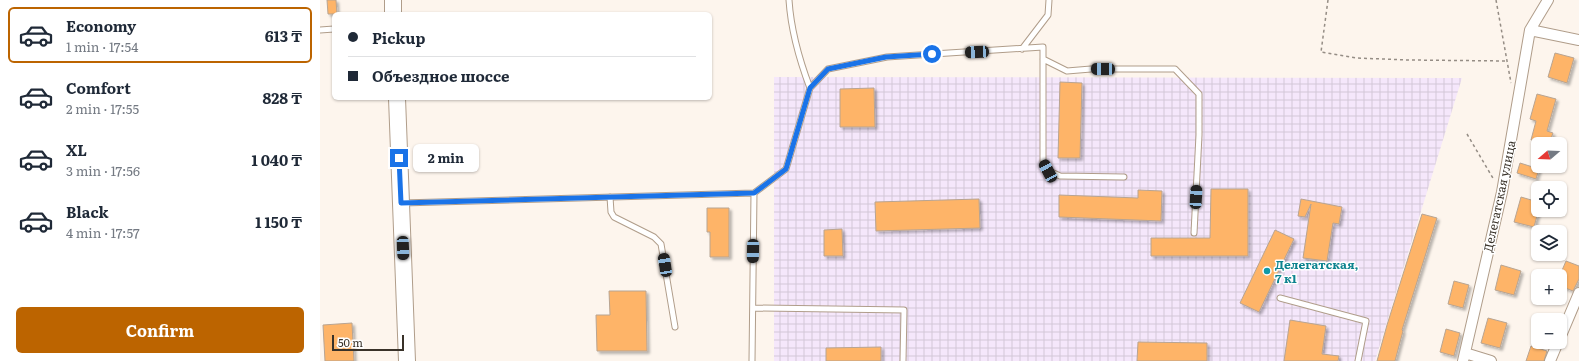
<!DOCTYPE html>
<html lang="en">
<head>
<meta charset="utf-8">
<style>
	body { margin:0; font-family:Literata,serif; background:#f6f6f7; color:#1f2937; height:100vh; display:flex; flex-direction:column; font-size:15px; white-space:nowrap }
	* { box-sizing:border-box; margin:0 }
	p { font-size:13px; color:#747a83 }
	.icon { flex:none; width:22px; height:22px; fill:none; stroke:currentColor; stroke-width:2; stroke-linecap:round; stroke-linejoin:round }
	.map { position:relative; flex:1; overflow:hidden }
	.panel { display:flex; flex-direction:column; background:#fff; width:320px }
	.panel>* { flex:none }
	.hud { position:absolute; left:12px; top:12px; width:380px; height:88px; border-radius:6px; box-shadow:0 1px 3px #0004; display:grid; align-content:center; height:88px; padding:0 16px; background:#fff }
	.needle { width:26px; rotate:251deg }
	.controls { position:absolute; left:1211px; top:137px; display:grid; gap:8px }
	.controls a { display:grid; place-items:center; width:36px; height:36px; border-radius:6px; background:#fff; box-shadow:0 1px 3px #0004; font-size:20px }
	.scale { position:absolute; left:12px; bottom:10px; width:72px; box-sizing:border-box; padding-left:4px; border:2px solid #393229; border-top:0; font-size:11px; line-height:14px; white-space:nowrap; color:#393229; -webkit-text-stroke:3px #fff; paint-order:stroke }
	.end { position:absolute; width:18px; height:18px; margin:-9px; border:5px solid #1a73e8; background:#fff; box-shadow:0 0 0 2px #fff }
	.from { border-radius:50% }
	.bubble { position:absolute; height:28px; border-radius:6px; background:#fff; box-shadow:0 1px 3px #0004; font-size:13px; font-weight:700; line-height:28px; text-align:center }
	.car { position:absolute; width:12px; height:24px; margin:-12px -6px; border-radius:5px; box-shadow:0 0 3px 1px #0007; background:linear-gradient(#222 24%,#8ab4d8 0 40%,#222 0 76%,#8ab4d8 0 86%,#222 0) }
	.hud b { display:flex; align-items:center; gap:14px; height:38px; font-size:15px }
	.hud b+b { border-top:1px solid #e0e1e3 }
	.hud i { width:10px; height:10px; background:#1f2937 }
	ul { padding:7px 0 0; list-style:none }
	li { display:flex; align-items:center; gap:12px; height:56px; margin:0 8px 6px; padding:0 8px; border:2px solid transparent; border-radius:6px }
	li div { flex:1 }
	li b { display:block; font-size:15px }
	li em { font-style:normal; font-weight:700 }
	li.on { border-color:#bc6400 }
	li>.icon { width:36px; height:36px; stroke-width:1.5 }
	.primary-button { display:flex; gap:8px; margin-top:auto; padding:8px 16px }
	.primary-button a { flex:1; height:46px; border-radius:6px; background:#bc6400; color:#fff; font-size:16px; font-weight:700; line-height:46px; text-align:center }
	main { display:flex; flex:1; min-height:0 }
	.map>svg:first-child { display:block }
</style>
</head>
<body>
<main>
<section class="panel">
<ul>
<li class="on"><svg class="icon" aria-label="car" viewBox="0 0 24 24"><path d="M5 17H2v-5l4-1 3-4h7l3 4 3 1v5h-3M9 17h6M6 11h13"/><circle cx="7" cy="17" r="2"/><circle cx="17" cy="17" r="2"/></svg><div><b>Economy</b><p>1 min · 17:54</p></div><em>613 ₸</em></li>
<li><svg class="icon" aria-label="car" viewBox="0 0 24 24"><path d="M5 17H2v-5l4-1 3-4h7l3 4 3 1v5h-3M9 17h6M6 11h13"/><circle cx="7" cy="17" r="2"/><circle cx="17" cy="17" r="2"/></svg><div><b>Comfort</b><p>2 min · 17:55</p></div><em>828 ₸</em></li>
<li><svg class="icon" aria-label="car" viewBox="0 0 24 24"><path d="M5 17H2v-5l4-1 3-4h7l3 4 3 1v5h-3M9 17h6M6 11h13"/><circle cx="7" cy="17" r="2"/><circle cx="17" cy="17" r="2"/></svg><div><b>XL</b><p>3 min · 17:56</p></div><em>1 040 ₸</em></li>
<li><svg class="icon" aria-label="car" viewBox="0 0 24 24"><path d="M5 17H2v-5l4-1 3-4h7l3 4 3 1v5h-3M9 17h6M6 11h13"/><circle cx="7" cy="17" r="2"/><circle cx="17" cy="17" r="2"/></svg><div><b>Black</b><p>4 min · 17:57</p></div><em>1 150 ₸</em></li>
</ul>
<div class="primary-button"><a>Confirm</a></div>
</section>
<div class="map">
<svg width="1259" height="361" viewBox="0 0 1259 361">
	<defs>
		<pattern id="industrial-grid" width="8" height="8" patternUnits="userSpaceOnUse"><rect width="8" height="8" fill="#f5e7fb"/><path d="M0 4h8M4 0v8" fill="none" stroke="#d3c7d7"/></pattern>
		<filter id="shadow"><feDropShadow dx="2.5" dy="2.5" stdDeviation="1" flood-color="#0004"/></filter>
	</defs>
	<rect width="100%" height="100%" fill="#fdf5ed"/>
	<!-- industrial -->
	<path fill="url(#industrial-grid)" d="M454,77L1142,78L1055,361H454Z"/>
	<!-- building -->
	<path fill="#feb467" stroke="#b8a492" filter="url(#shadow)" d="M7,0H16L17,14H8Z
		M1235,53L1254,58L1247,83L1228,77Z
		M740,82L762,83L760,158H738Z
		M554,88L555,127H520V89Z
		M1217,94L1236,99L1227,131L1233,133L1229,144L1211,140L1216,121L1210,119Z
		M1200,163L1219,169L1216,179L1197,173Z
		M891,189H928V256H831V238H890Z
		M818,190L842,191L841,221L739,217V195L818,198Z
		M1201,197L1218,202V212L1214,227L1194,222Z
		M659,199L660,228L556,231L555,202Z
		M981,199L1022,207L1019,224L1013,223L1007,261L983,258L991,204L985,217L978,216Z
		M387,208H409V257H390V232H387Z
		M1102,214L1117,218L1082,330L1083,331L1075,361H1057L1067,325Z
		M522,229L523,256H504V230Z
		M955,230L974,239L939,312L920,303Z
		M1246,261L1259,266V279L1253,291L1240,286V275Z
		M1181,265L1201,271L1194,295L1175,290Z
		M1134,281L1149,285L1143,308L1128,304Z
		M289,291H326L327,351H277L276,315H290Z
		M1168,318L1187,323L1180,348L1161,343Z
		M970,320L1006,326L1002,354L1019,356L1018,361H964Z
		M32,323L34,361H5L3,325Z
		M1126,329L1140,333L1134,356L1120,352Z
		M818,342L887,343V361H817Z
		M1211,346L1227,351L1224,361H1206Z
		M561,347V361H506V348Z"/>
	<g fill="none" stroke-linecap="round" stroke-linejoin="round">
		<!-- service casing -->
		<g stroke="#b09d8a" stroke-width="7">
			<path id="service" d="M469,0C471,31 479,59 490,88
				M0,30L14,29
				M702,49L728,15L729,0
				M723,59L747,71L771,69H855L879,94V135L874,233
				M290,197L291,212L294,217L334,237L341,244L355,327
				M82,203L434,193L466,169L490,88L508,69L567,57L723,47V161L729,171L740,176L804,177
				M960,298L1046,321L1038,361
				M433,308L584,310L583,361
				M432,361L434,193"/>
		</g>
		<!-- minor casing -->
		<g stroke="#b09d8a" stroke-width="12">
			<path id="minor" d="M1210,30L1259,40
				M1240,338L1259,293
				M1145,353L1171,361
				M1143,361L1182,192L1210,30L1228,0
				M1230,361L1238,342"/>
		</g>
		<!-- primary casing -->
		<g stroke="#b09d8a" stroke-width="18">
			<path id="primary" d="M73,0V14
				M77,98L87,361"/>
		</g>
		<!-- path -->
		<path stroke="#958d85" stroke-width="1.5" stroke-dasharray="3 3" stroke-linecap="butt" d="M1008,0L1001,52L1036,58L1089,60L1186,61
			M1176,0L1191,83
			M1147,134L1174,180"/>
		<!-- service -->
		<use href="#service" stroke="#fff" stroke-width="5"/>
		<!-- minor -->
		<use href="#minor" stroke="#fff" stroke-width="10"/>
		<!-- primary -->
		<use href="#primary" stroke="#fff" stroke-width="16"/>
	</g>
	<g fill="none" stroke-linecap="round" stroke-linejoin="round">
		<!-- route -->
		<path stroke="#1a73e8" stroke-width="5" d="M79,158L81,203L434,193L466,169L490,88L508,69L566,57L612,54"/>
	</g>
	<!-- markers -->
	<circle fill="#0f9aa8" stroke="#fff" stroke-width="1.5" cx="947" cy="271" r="4"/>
	<g text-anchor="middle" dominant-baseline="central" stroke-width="3" stroke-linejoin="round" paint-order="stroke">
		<!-- street labels -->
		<g font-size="12" fill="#393229" stroke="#fff">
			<text transform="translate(1179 196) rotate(-78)">Делегатская улица</text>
		</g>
		<!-- culture labels -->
		<g font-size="12" font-weight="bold" fill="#0d838f" stroke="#fff" text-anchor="start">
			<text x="955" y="264">Делегатская,<tspan x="955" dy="14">7 к1</tspan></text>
		</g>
	</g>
</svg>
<div class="controls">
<a><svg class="needle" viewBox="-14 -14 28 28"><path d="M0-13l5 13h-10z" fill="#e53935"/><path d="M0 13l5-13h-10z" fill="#747a83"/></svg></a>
<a><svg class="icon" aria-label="locate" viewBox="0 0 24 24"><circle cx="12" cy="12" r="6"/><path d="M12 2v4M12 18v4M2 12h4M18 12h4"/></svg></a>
<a><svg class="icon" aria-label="layers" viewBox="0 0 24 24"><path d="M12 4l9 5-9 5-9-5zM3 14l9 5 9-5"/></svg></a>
<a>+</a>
<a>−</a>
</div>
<div class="scale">50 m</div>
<i class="end from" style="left:612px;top:54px"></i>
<i class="end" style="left:79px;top:158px"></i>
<div class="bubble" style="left:93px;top:144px;width:66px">2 min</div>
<i class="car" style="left:657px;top:52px;rotate:267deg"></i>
<i class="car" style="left:783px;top:69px;rotate:271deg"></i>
<i class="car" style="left:728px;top:171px;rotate:332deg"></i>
<i class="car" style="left:876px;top:197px;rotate:3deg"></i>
<i class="car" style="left:83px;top:248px;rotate:178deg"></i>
<i class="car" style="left:433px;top:251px;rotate:181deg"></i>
<i class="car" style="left:345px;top:265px;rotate:351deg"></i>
<div class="hud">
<b><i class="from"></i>Pickup</b>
<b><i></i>Объездное шоссе</b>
</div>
</div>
</main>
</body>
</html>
